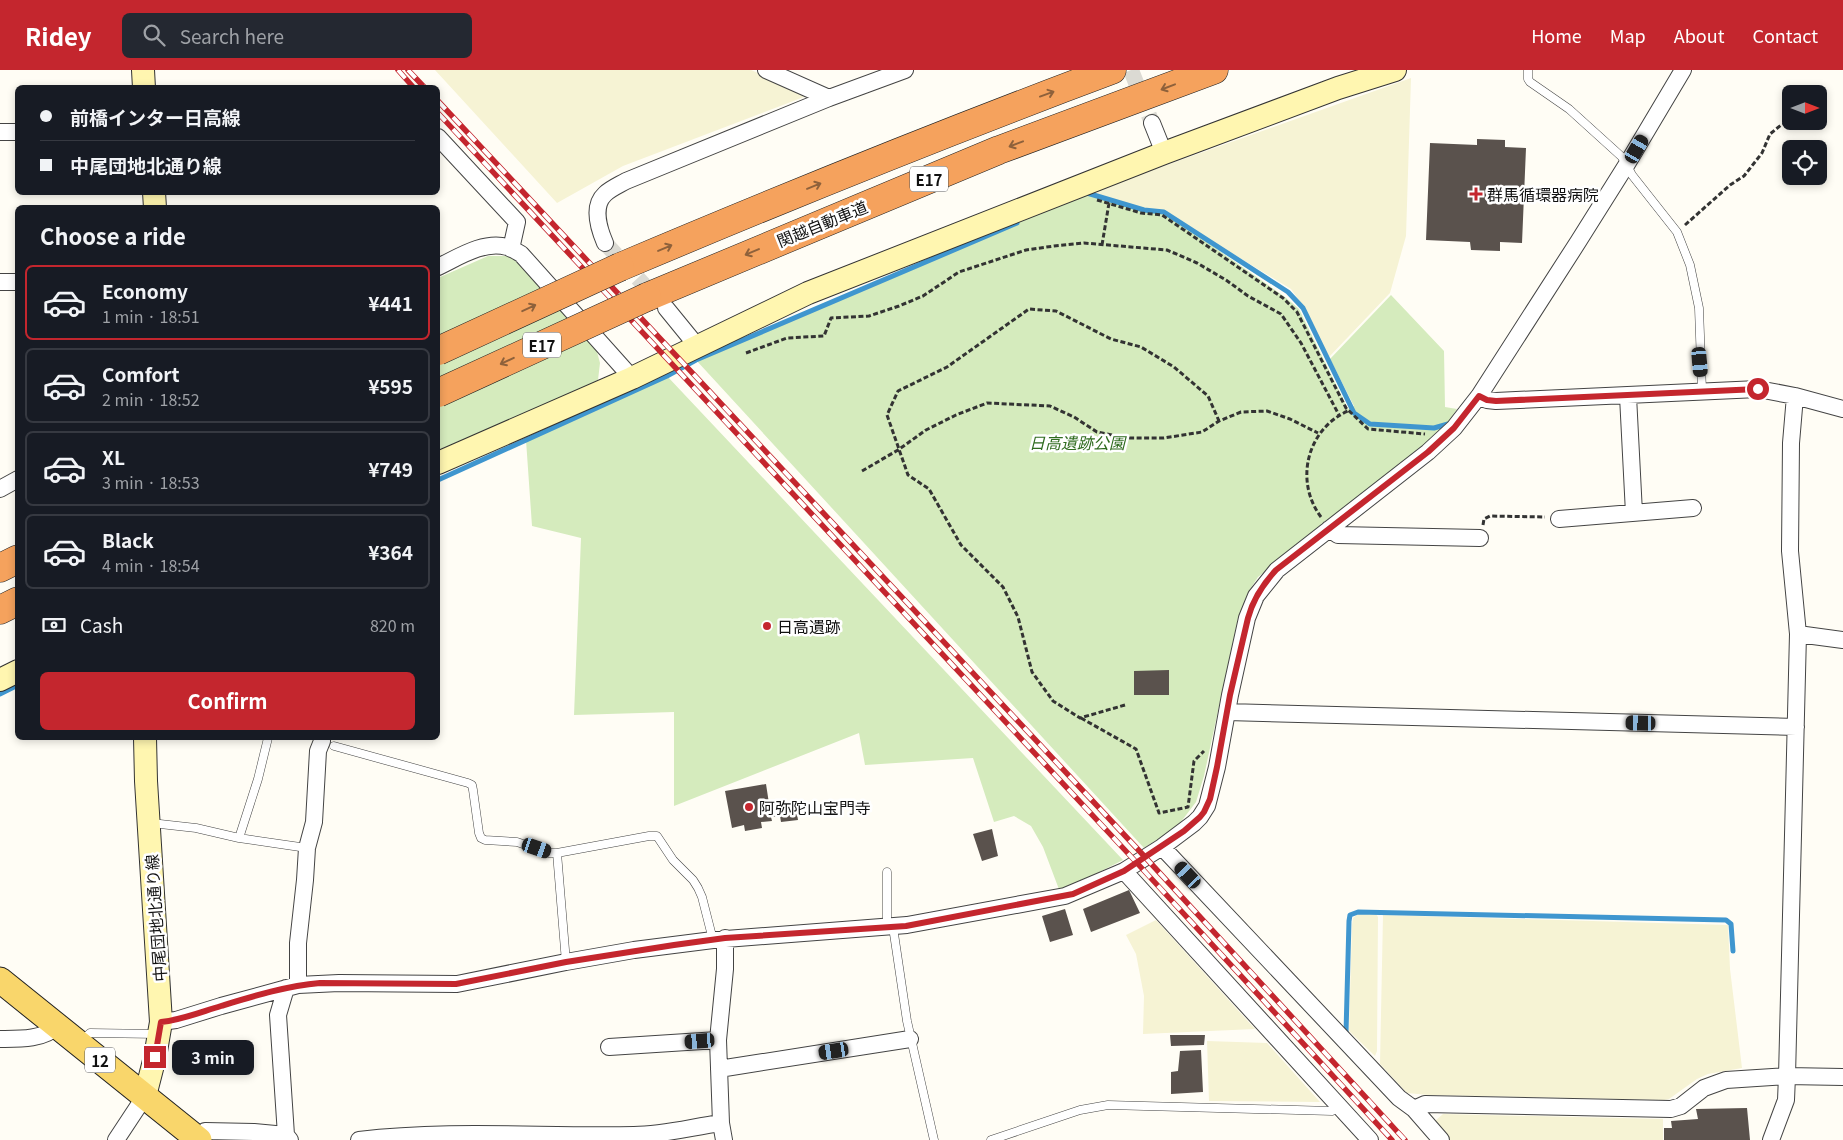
<!DOCTYPE html>
<html lang="en">
<head>
<meta charset="utf-8">
<style>
	body { margin:0; font-family:Georgia,"Noto Sans JP",serif; background:#242831; color:#f1f3f6; height:100vh; display:flex; flex-direction:column; font-size:19px; white-space:nowrap }
	* { box-sizing:border-box; margin:0 }
	p { font-size:16px; color:#9ea1a6 }
	.icon { flex:none; width:28px; height:28px; fill:none; stroke:currentColor; stroke-width:2; stroke-linecap:round; stroke-linejoin:round }
	.map { position:relative; flex:1; overflow:hidden }
	.sheet { position:absolute; left:15px; top:135px; width:425px; height:535px; display:flex; flex-direction:column; background:#171b24; border-radius:8px; box-shadow:0 2px 8px #0003 }
	.sheet>* { flex:none }
	.guide { position:absolute; left:15px; top:15px; width:425px; height:110px; border-radius:8px; box-shadow:0 2px 8px #0003; display:grid; align-content:center; height:110px; padding:0 25px; background:#171b24 }
	.needle { width:32px; rotate:90deg }
	.controls { position:absolute; left:1782px; top:15px; display:grid; gap:10px }
	.controls a { display:grid; place-items:center; width:45px; height:45px; border-radius:8px; background:#171b24; box-shadow:0 2px 8px #0003; font-size:25px }
	.end { position:absolute; width:22px; height:22px; margin:-11px; border:6px solid #c4262e; background:#fff; box-shadow:0 0 0 2px #fff }
	.from { border-radius:50% }
	.bubble { position:absolute; height:35px; border-radius:8px; background:#171b24; box-shadow:0 2px 8px #0003; font-size:16px; font-weight:700; line-height:35px; text-align:center }
	.car { position:absolute; width:15px; height:30px; margin:-15px -8px; border-radius:6px; box-shadow:0 0 4px 1px #0007; background:linear-gradient(#222 24%,#8ab4d8 0 40%,#222 0 76%,#8ab4d8 0 86%,#222 0) }
	.guide b { display:flex; align-items:center; gap:18px; height:48px; font-size:19px }
	.guide b+b { border-top:1px solid #363941 }
	.guide i { width:12px; height:12px; background:#f1f3f6 }
	ul { padding:0; list-style:none }
	li { display:flex; align-items:center; gap:15px; height:75px; margin:0 10px 8px; padding:0 15px; border:2px solid #363941; border-radius:8px }
	li div { flex:1 }
	li b { display:block; font-size:19px }
	li em { font-style:normal; font-weight:700 }
	li.current { border-color:#c4262e }
	li>.icon { width:45px; height:45px; stroke-width:1.5 }
	h2 { padding:0 25px; font-size:22px; line-height:60px }
	.pay { display:flex; align-items:center; gap:12px; height:55px; padding:0 25px; font-size:19px }
	.pay p { margin-inline-start:auto }
	.button { display:flex; gap:10px; margin-top:auto; padding:10px 25px }
	.button a { flex:1; height:58px; border-radius:8px; background:#c4262e; color:#fff; font-size:20px; font-weight:700; line-height:58px; text-align:center }
	header { display:flex; align-items:center; gap:30px; box-sizing:border-box; height:70px; padding:0 25px; background:#c4262e; color:#fff }
	header strong { font-size:24px }
	nav { display:flex; gap:28px; margin-inline-start:auto; font-size:18px }
	.search { width:350px; height:45px; background:#242831; display:flex; align-items:center; gap:12px; box-sizing:border-box; padding:0 18px; border-radius:8px; color:#9ea1a6; font-size:19px }
	.map>svg:first-child { display:block }
</style>
</head>
<body>
<header>
<strong>Ridey</strong>
<div class="search"><svg class="icon" aria-label="search" viewBox="0 0 24 24"><circle cx="10" cy="10" r="6"/><path d="M15 15l6 6"/></svg>Search here</div>
<nav><a>Home</a><a>Map</a><a>About</a><a>Contact</a></nav>
</header>
<div class="map">
<svg width="1843" height="1070" viewBox="0 0 1843 1070">
	<rect width="100%" height="100%" fill="#fffdf5"/>
	<!-- farmland -->
	<path fill="#f6f3d4" d="M435,0H751L809,25L623,96L557,133Z
		M1411,8L1406,166L1390,223L1329,287L1303,236L1291,219L1164,142L1144,140L1088,123Z
		M1358,844H1376L1378,847L1377,981L1375,986L1349,961L1352,855L1353,848Z
		M1383,845L1728,855L1730,899L1742,998L1708,1004L1697,1009L1669,1029L1664,1030L1429,1025L1407,1023L1380,994Z
		M1156,850L1255,959L1143,964L1144,926L1136,884L1126,865Z
		M1207,971L1267,973L1320,1032L1209,1031Z
		M1443,1044L1663,1049V1070H1449L1435,1055V1051Z"/>
	<!-- green -->
	<path fill="#d5ebbd" d="M1088,123L1144,140L1164,142L1285,227L1299,239L1348,339L1354,336L1330,289L1391,225L1444,281L1445,337L1457,339L1442,362L1258,507L1249,521L1238,548L1204,706L1196,732L1177,757L1144,778L696,290Z
		M488,186H509L525,198L596,278L600,293L598,310L585,319L438,384V208Z
		M667,306L1123,790L1060,822L1043,777L1031,756L1014,746L994,752L973,688L865,695L859,663L674,736V642L574,645L581,468L532,456L526,370Z"/>
	<g fill="none" stroke-linecap="round" stroke-linejoin="round">
		<!-- stream -->
		<path stroke="#3f96cf" stroke-width="5" d="M1087,123L1144,140L1164,142L1288,222L1303,238L1354,343L1370,354L1434,358L1448,354
			M438,410L667,306L696,290L1017,153
			M0,624L18,615
			M1346,963L1349,851L1350,845L1358,842L1726,850L1731,854L1733,881"/>
	</g>
	<!-- building -->
	<path fill="#5a524d" d="M1477,69L1505,70V77L1526,78L1522,173L1500,172V181L1471,180L1470,172L1426,170L1430,73L1477,75Z
		M1169,600V625H1134V601Z
		M766,714L770,740L779,739L778,735L795,732L798,750L781,752L780,746L771,747L772,751L761,752L762,758L745,761L744,755L732,758L725,721Z
		M992,759L998,786L982,791L973,764Z
		M1129,820L1140,843L1091,862L1083,839Z
		M1065,839L1073,865L1050,872L1042,846Z
		M1170,965H1205L1204,975L1171,976Z
		M1201,980L1203,1022L1171,1024V1002L1178,1001L1180,981Z
		M1747,1038L1750,1070H1664V1058H1672L1671,1051L1698,1049L1696,1039Z"/>
	<g fill="none" stroke-linecap="round" stroke-linejoin="round">
		<!-- street-tunnel -->
		<path stroke="#dbdad3" stroke-width="16" stroke-dasharray="16 8" stroke-linecap="butt" d="M1131,0L1152,53
			M605,173L657,229"/>
		<!-- lane casing -->
		<g stroke="#444" stroke-width="9">
			<path id="lane" d="M1528,0V9L1530,12L1569,39L1622,87L1632,105L1677,162L1690,195L1699,238L1702,321
				M334,676L468,713L472,715L473,720L479,763L481,768L485,770L517,772L549,783H557L649,766H657L673,790L693,810L698,818L702,827L713,870
				M151,753L196,758L239,768L307,778
				M239,768L258,709L268,668
				M557,783L566,892
				M887,802V857
				M893,857L907,951L934,1070
				M80,972L90,963L158,964
				M991,1070L1080,1040L1108,1035L1332,1041L1340,1038"/>
		</g>
		<!-- street casing -->
		<g stroke="#444" stroke-width="18">
			<path id="street" d="M766,0L829,28
				M1152,53L1164,83
				M0,62H18
				M438,67L517,152L511,179
				M605,173C599,159 592,136 605,124C610,119 619,115 626,111L829,28L905,0
				M438,197C457,188 484,170 507,177C512,178 517,182 521,184L632,308
				M0,212H18
				M666,238L697,276
				M1479,326L1487,330L1496,331L1758,319L1795,326L1843,339
				M1628,326L1634,443
				M0,419L18,409
				M1559,449L1693,438
				M1329,459L1338,465L1480,468
				M1798,564L1843,570
				M1227,642L1796,657
				M1162,777L1399,1028L1414,1039L1441,1070
				M1124,801L1370,1070
				M298,915V873L305,810L307,778L314,752L318,681L322,671
				M161,952L176,950L221,936L298,915L339,913L457,914L566,892L634,880L713,870L907,855L1065,826L1124,801L1162,777L1194,753L1200,747L1207,736L1217,697L1230,625L1247,548L1256,526L1277,500L1428,382L1454,358L1479,326L1578,172L1627,94L1683,0
				M0,969C18,969 44,970 57,956
				M609,977L718,970
				M719,999L910,969
				M1414,1039L1425,1034L1671,1039L1681,1036L1704,1018L1726,1010L1787,1006L1843,1007
				M286,1065L278,945L286,918
				M198,1069L205,1061L254,1062L286,1065L290,1070
				M116,1070L145,1026
				M359,1070C451,1059 542,1067 634,1065C663,1065 692,1057 721,1053
				M724,1070L721,1053L718,970L725,899V868
				M1771,1070L1786,1030L1787,1006L1798,564L1790,481L1791,373L1795,326"/>
		</g>
		<!-- secondary casing -->
		<g stroke="#333" stroke-width="24">
			<path id="secondary" d="M143,0L144,18
				M154,122L155,138
				M438,393L632,308L808,223L1164,83L1338,18L1395,0
				M0,610L18,601
				M145,668L146,711L161,952L155,987L145,1026"/>
		</g>
		<!-- primary casing -->
		<g stroke="#222" stroke-width="27">
			<path id="primary" d="M0,910L199,1070"/>
		</g>
		<!-- highway casing -->
		<g stroke="#222" stroke-width="29">
			<path id="highway" d="M620,197C783,128 946,62 1112,0
				M647,227L999,80L1214,0
				M0,498L18,489
				M0,540L18,531"/>
		</g>
		<!-- path -->
		<path stroke="#333" stroke-width="3" stroke-dasharray="5 2.5" stroke-linecap="butt" d="M1097,130L1141,143L1162,145L1283,228L1297,242L1346,338L1368,359L1425,364
			M1685,155L1730,115L1744,106L1762,83L1770,64L1781,55L1791,51
			M1102,175L1109,133
			M746,283L787,268L824,266L831,248L869,246L899,236L923,226L959,202L1026,180L1054,176L1084,173L1167,180L1197,193L1226,210L1248,226L1281,244L1301,273L1339,345
			M862,401L898,380L926,360L956,345L987,333L1050,336L1074,347L1097,362L1128,368H1164L1202,362L1219,351L1241,342L1267,341L1290,349L1318,363
			M1321,447C1294,411 1307,359 1348,341
			M1483,455L1484,449L1490,446L1545,447
			M1125,635L1080,648L1053,631L1032,602L1018,547L1003,517L961,475L929,419L908,405L887,345L898,321L947,297L1029,239L1056,241L1111,269L1141,277L1174,297L1208,326L1219,351
			M1081,648L1136,679L1159,743L1188,737L1194,691L1204,681"/>
		<!-- lane -->
		<use href="#lane" stroke="#fff" stroke-width="8"/>
		<!-- street -->
		<use href="#street" stroke="#fff" stroke-width="16"/>
		<!-- secondary -->
		<use href="#secondary" stroke="#fff6b0" stroke-width="22"/>
		<!-- primary -->
		<use href="#primary" stroke="#f9d66b" stroke-width="25"/>
		<!-- highway -->
		<use href="#highway" stroke="#f5a25d" stroke-width="28"/>
		<!-- rail casing -->
		<g stroke="#c4262e" stroke-width="5.5">
			<path id="rail" d="M398,0L414,18
				M408,0L425,18
				M438,31L1145,787L1405,1070
				M438,43L1137,793L1392,1070"/>
		</g>
		<!-- rail -->
		<use href="#rail" stroke="#fff" stroke-width="4" stroke-dasharray="11" stroke-linecap="butt"/>
		<!-- highway-bridge casing -->
		<g stroke="#222" stroke-width="29" stroke-linecap="butt">
			<path id="highway-bridge" d="M438,281L620,197
				M438,323L647,227"/>
		</g>
		<!-- highway-bridge -->
		<use href="#highway-bridge" stroke="#f5a25d" stroke-width="28"/>
	</g>
	<!-- one-way arrows -->
	<defs><path id="oneway-shaft" d="M-6 0H5M1.5-3L5.5 0L1.5 3" fill="none" stroke-width="1.6" stroke-linecap="round" stroke-linejoin="round" transform="scale(1.25)"/></defs>
	<g stroke="#8e613b">
		<use href="#oneway-shaft" transform="translate(1168 17) rotate(159)"/>
		<use href="#oneway-shaft" transform="translate(1047 24) rotate(-20)"/>
		<use href="#oneway-shaft" transform="translate(1016 74) rotate(159)"/>
		<use href="#oneway-shaft" transform="translate(814 116) rotate(-22)"/>
		<use href="#oneway-shaft" transform="translate(665 178) rotate(-23)"/>
		<use href="#oneway-shaft" transform="translate(752 182) rotate(157)"/>
		<use href="#oneway-shaft" transform="translate(529 238) rotate(-25)"/>
		<use href="#oneway-shaft" transform="translate(507 291) rotate(155)"/>
	</g>
	<g fill="none" stroke-linecap="round" stroke-linejoin="round">
		<!-- route -->
		<path stroke="#c4262e" stroke-width="6" d="M155,987L161,952C182,950 201,942 221,936C254,926 286,916 320,913L456,914L566,892L674,875L725,868L906,856L1073,824L1124,801L1184,761L1200,747L1204,742L1210,729L1217,697L1230,625L1248,548C1253,529 1263,514 1276,500L1428,382L1454,358L1479,326L1487,330L1496,331L1758,319"/>
	</g>
	<!-- markers -->
	<g fill="#c4262e" stroke="#fff" stroke-width="2">
		<path d="M1473.5 116.5h5v5h5v5h-5v5h-5v-5h-5v-5h5z"/>
		<circle cx="767" cy="556" r="5"/>
		<circle cx="749" cy="737" r="5"/>
	</g>
	<g text-anchor="middle" dominant-baseline="central" stroke-width="5" stroke-linejoin="round" paint-order="stroke">
		<!-- shield labels -->
		<g fill="#fff" stroke="#585858" stroke-width="1">
			<rect x="910" y="96.5" width="38" height="25" rx="4"/>
			<rect x="523" y="262.5" width="38" height="25" rx="4"/>
			<rect x="85" y="977.5" width="30" height="25" rx="4"/>
		</g>
		<g font-size="15" font-weight="bold" fill="#111">
			<text x="929" y="109">E17</text>
			<text x="542" y="275">E17</text>
			<text x="100" y="990">12</text>
		</g>
		<!-- poi labels -->
		<g font-size="16" fill="#111" stroke="#fff" text-anchor="start">
			<text x="1487" y="124">群馬循環器病院</text>
			<text x="777" y="556">日高遺跡</text>
			<text x="759" y="737">阿弥陀山宝門寺</text>
		</g>
		<!-- street labels -->
		<g font-size="16" fill="#111" stroke="#fff">
			<text transform="translate(822 153) rotate(-22)">関越自動車道</text>
			<text transform="translate(155 848) rotate(-94)">中尾団地北通り線</text>
		</g>
		<!-- park labels -->
		<g font-size="16" font-style="italic" fill="#2f6b1f" stroke="#fff">
			<text x="1077" y="372">日高遺跡公園</text>
		</g>
	</g>
</svg>
<div class="controls">
<a><svg class="needle" viewBox="-14 -14 28 28"><path d="M0-13l5 13h-10z" fill="#e53935"/><path d="M0 13l5-13h-10z" fill="#9ea1a6"/></svg></a>
<a><svg class="icon" aria-label="locate" viewBox="0 0 24 24"><circle cx="12" cy="12" r="6"/><path d="M12 2v4M12 18v4M2 12h4M18 12h4"/></svg></a>
</div>
<i class="end from" style="left:1758px;top:319px"></i>
<i class="end" style="left:155px;top:987px"></i>
<div class="bubble" style="left:172px;top:970px;width:82px">3 min</div>
<i class="car" style="left:1637px;top:79px;rotate:30deg"></i>
<i class="car" style="left:1700px;top:292px;rotate:175deg"></i>
<i class="car" style="left:1641px;top:653px;rotate:271deg"></i>
<i class="car" style="left:537px;top:778px;rotate:109deg"></i>
<i class="car" style="left:1188px;top:805px;rotate:317deg"></i>
<i class="car" style="left:700px;top:971px;rotate:266deg"></i>
<i class="car" style="left:834px;top:981px;rotate:261deg"></i>
<div class="guide">
<b><i class="from"></i>前橋インター日高線</b>
<b><i></i>中尾団地北通り線</b>
</div>
<section class="sheet">
<h2>Choose a ride</h2>
<ul>
<li class="current"><svg class="icon" aria-label="car" viewBox="0 0 24 24"><path d="M5 17H2v-5l4-1 3-4h7l3 4 3 1v5h-3M9 17h6M6 11h13"/><circle cx="7" cy="17" r="2"/><circle cx="17" cy="17" r="2"/></svg><div><b>Economy</b><p>1 min · 18:51</p></div><em>¥441</em></li>
<li><svg class="icon" aria-label="car" viewBox="0 0 24 24"><path d="M5 17H2v-5l4-1 3-4h7l3 4 3 1v5h-3M9 17h6M6 11h13"/><circle cx="7" cy="17" r="2"/><circle cx="17" cy="17" r="2"/></svg><div><b>Comfort</b><p>2 min · 18:52</p></div><em>¥595</em></li>
<li><svg class="icon" aria-label="car" viewBox="0 0 24 24"><path d="M5 17H2v-5l4-1 3-4h7l3 4 3 1v5h-3M9 17h6M6 11h13"/><circle cx="7" cy="17" r="2"/><circle cx="17" cy="17" r="2"/></svg><div><b>XL</b><p>3 min · 18:53</p></div><em>¥749</em></li>
<li><svg class="icon" aria-label="car" viewBox="0 0 24 24"><path d="M5 17H2v-5l4-1 3-4h7l3 4 3 1v5h-3M9 17h6M6 11h13"/><circle cx="7" cy="17" r="2"/><circle cx="17" cy="17" r="2"/></svg><div><b>Black</b><p>4 min · 18:54</p></div><em>¥364</em></li>
</ul>
<div class="pay"><svg class="icon" aria-label="cash" viewBox="0 0 24 24"><path d="M3 7h18v10H3z"/><circle cx="12" cy="12" r="2"/></svg>Cash<p>820 m</p></div>
<div class="button"><a>Confirm</a></div>
</section>
</div>
</body>
</html>
